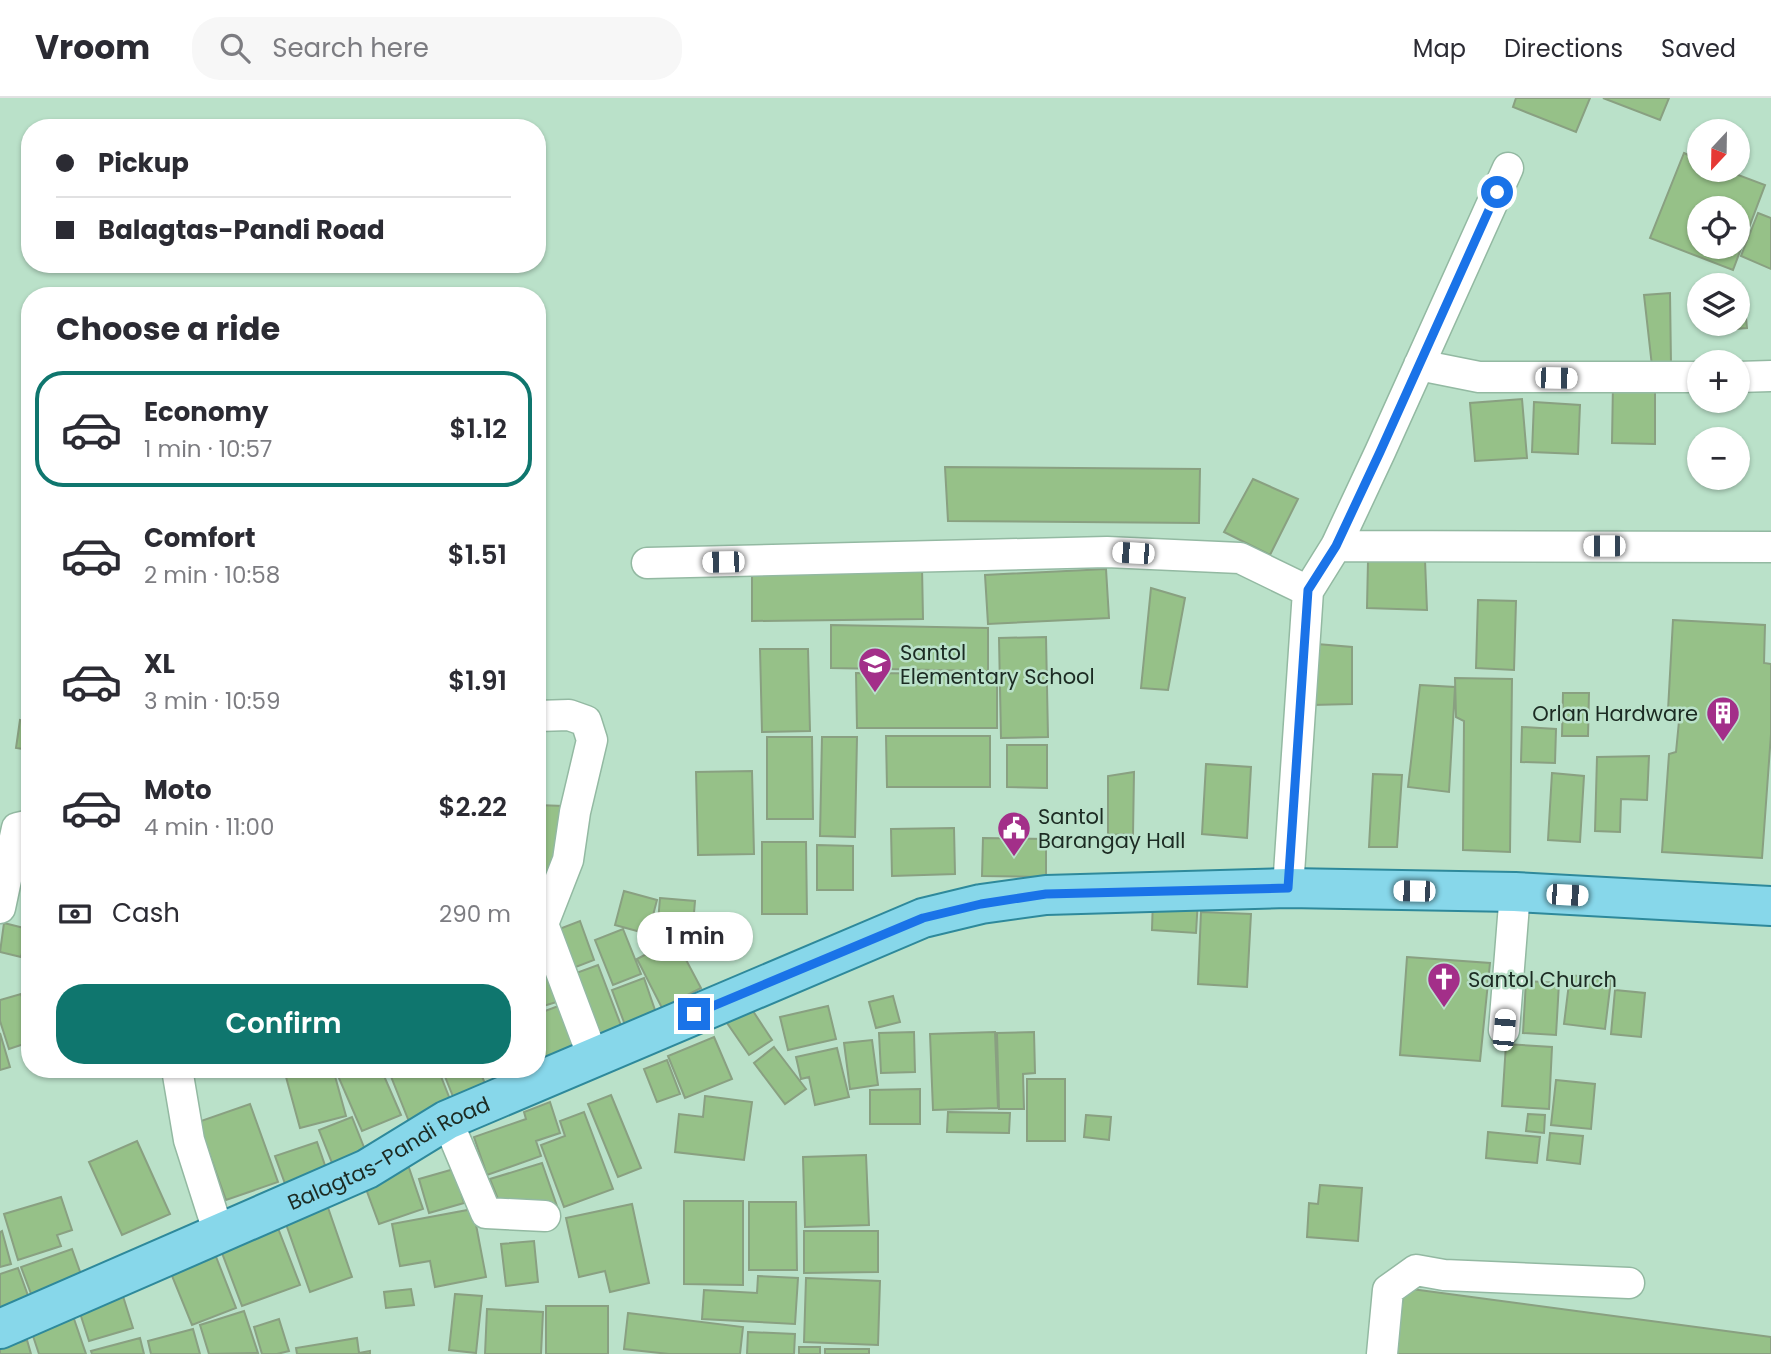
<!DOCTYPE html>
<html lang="en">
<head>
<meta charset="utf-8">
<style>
	body { margin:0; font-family:Poppins,sans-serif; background:#f7f7f7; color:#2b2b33; height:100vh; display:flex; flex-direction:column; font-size:26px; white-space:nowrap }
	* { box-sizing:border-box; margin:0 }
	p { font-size:23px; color:#7c7c81 }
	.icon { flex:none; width:38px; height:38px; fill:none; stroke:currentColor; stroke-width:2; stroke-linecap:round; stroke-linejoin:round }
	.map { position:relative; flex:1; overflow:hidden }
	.side { position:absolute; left:21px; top:189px; width:525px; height:791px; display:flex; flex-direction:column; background:#fff; border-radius:28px; box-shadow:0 2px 5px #0004 }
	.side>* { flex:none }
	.hud { position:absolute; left:21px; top:21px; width:525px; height:154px; border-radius:28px; box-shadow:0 2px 5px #0004; display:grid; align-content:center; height:154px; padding:0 35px; background:#fff }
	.needle { width:46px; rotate:202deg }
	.fabs { position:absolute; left:1687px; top:21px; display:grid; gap:14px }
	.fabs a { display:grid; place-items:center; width:63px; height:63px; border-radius:50%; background:#fff; box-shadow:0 2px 5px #0004; font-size:35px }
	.end { position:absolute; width:32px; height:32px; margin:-16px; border:9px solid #1a73e8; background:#fff; box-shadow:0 0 0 4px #fff }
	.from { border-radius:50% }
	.bubble { position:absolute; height:49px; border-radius:24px; background:#fff; box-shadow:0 2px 5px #0004; font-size:23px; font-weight:600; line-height:49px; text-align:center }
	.car { position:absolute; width:21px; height:42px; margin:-21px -10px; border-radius:9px; box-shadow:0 0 5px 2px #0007; background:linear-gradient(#fff 24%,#345 0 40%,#fff 0 76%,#345 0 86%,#fff 0) }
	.hud b { display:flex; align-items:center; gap:24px; height:66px; font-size:26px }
	.hud b+b { border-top:2px solid #e1e1e2 }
	.hud i { width:18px; height:18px; background:#2b2b33 }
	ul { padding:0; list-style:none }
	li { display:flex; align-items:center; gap:21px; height:116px; margin:0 14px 10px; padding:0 21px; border:4px solid transparent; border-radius:28px }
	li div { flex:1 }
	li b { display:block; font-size:26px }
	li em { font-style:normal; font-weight:600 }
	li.current { border-color:#0f766e }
	li>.icon { width:63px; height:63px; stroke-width:1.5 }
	h2 { padding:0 35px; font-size:32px; line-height:84px }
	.pay { display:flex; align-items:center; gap:18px; height:77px; padding:0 35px; font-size:26px }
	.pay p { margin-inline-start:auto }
	.button { display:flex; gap:14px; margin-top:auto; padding:14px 35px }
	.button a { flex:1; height:80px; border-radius:28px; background:#0f766e; color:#fff; font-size:28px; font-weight:600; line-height:80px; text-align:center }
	header { display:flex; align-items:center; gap:42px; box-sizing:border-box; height:98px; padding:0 35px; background:#fff; border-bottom:2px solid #e1e1e2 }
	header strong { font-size:33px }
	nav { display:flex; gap:38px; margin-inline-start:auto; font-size:24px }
	.search { width:490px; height:63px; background:#f7f7f7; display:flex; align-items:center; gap:18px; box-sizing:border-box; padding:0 24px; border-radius:28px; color:#7c7c81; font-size:26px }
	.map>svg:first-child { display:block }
</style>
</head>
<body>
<header>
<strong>Vroom</strong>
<div class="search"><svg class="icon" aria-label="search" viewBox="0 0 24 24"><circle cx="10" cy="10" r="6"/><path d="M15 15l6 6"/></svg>Search here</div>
<nav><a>Map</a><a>Directions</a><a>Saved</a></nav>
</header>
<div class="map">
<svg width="1771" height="1256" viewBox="0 0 1771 1256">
	<rect width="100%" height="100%" fill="#bae1c9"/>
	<!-- building -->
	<path fill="#96c188" stroke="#89a081" stroke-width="2" fill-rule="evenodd" d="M1516,0H1590L1576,34L1513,9Z
		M1603,0H1669L1660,22Z
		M1684,55L1699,62V72H1725L1765,87L1733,172L1650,140ZM1699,110H1738V149H1699Z
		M1758,115L1771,120V171L1741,158Z
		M1738,189H1743L1747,230L1723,232V226H1738Z
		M1670,195L1671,267L1652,268L1644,197Z
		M1613,285L1655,286V346L1612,345Z
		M1522,301L1527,360L1475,363L1470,305Z
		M1534,304L1580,307L1578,356L1532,354Z
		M945,369L1200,371L1199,425L948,423Z
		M1253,381L1298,401L1270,457L1224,434Z
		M1425,462L1427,512L1367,510L1368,463Z
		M922,469L923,521L752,523V472Z
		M1106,471L1109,520L988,526L985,477Z
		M1151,490L1185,500L1168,592L1141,590Z
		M1478,502L1516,503L1514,572L1476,570Z
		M1673,522L1765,527L1764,565L1771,566V636L1762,760L1662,754L1669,656L1676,654L1680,613L1668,612Z
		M831,527L988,530V573L831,570Z
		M1046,539L1048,639L1001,640L999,540Z
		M1317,546L1352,549V606L1312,607Z
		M760,551H808L810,633L762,634Z
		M856,575L997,576V630H857Z
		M1455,580L1512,581L1510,754L1463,752L1464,623L1456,619Z
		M1420,587L1455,589L1449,694L1408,689Z
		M1563,595H1589L1588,638H1562Z
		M20,622L30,624V652L16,650Z
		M1522,629L1556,631L1555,665L1521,664Z
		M886,638H990V689H887Z
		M767,639H812L813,721H767Z
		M822,639H857L855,739L820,738Z
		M1007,647H1047V690L1007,689Z
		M1649,658L1647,702L1621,701L1620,734L1595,733L1597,659Z
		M1206,666L1251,669L1247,740L1202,736Z
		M752,673L754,756L698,757L696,674Z
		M1134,674L1133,736L1108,737V678Z
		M1552,675L1584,678L1580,744L1548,742Z
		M1373,676L1402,677L1397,749H1369Z
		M537,707L563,708L560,782L537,781Z
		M954,730L955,776L892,778L891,731Z
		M983,740L1046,741V779L982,778Z
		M762,744H806L807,816H762Z
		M817,747L853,748V792H817Z
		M624,793L657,802L648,836L615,827Z
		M1153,799L1198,801L1196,835L1152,832Z
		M660,800L695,803L692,839L657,836Z
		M1201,814L1251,816L1247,889L1198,886Z
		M580,823L594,862L568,872L554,833Z
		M4,825L28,831L21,859L0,854Z
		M623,831L641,876L613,887L595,842Z
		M675,841L701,890L662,910L637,861Z
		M1407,859L1490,865L1480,963L1400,957Z
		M549,862L563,902L537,910V866Z
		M598,867L625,938L595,949L568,878Z
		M1570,877L1611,882L1605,931L1564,926Z
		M644,880L656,915L625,927L612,892Z
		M1526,883L1559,885L1556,937L1523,935Z
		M1615,892L1645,895L1641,939L1611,936Z
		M21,896L30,924V944L9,951L0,923V902Z
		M893,898L900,924L876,930L869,904Z
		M569,904L586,951L537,969V916Z
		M749,907L772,942L749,957L725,922Z
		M828,908L836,941L788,952L780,919Z
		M914,934L915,974L881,975L879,935Z
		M995,934L998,1010L933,1012L930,936Z
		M1034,934L1035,975L1023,976L1024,1011H999L997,935Z
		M0,935L10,969L0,972Z
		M714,939L732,981L685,1000L668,958Z
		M872,942L878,987L850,991L844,945Z
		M1506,946L1552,949L1549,1011L1502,1008Z
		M774,949L806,991L785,1006L754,965Z
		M837,950L849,999L815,1007L809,979L801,981L796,959Z
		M667,962L680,996L657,1004L644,971Z
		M318,971H333L346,1018L300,1030L286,979Z
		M335,971H381L401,1017L362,1033Z
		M388,971H438L453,1009L410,1026Z
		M442,971H479L488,993L456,1006Z
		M1027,981H1065V1043H1027Z
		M1556,982L1595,986L1591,1031L1551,1027Z
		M920,991V1026H870V992Z
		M611,997L641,1070L618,1079L588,1006Z
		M705,998L752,1004L744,1062L675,1054L679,1016L703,1019Z
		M550,1004L560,1035L536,1043L541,1058L487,1077L474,1039L526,1021L524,1014Z
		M250,1006L278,1084L226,1102L198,1024Z
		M584,1014L613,1091L564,1109L541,1047L565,1038L560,1023Z
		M948,1014L1010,1015L1009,1035L947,1034Z
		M1528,1016L1545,1017L1544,1035L1526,1033Z
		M1086,1017L1111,1019L1109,1042L1084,1039Z
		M352,1019L369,1062L336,1075L319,1032Z
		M1488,1034L1540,1039L1537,1065L1486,1060Z
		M1550,1035L1583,1038L1580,1066L1547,1062Z
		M137,1043L170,1116L122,1137L89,1064Z
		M317,1044L329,1079L288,1094L275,1058Z
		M866,1057L869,1127L805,1129L803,1059Z
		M407,1064L423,1111L379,1126L362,1080Z
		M542,1065L558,1111H502L490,1081Z
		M454,1071L464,1105L429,1115L419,1081Z
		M1320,1087L1362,1090L1358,1143L1307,1139L1309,1105L1318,1106Z
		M324,1098L352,1179L310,1194L281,1112Z
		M61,1099L72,1132L57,1137L61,1148L18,1162L4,1116Z
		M684,1103H743V1187L684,1186Z
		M749,1104H796L797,1172H749Z
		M632,1106L649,1185L610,1194L605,1173L579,1179L566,1120Z
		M473,1111L486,1179L435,1189L430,1163L400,1168L392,1126Z
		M276,1125L300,1187L242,1208L219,1147Z
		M2,1133L11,1166L0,1169V1134Z
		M804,1133H878V1174L804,1175Z
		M534,1143L538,1184L506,1188L501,1146Z
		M72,1151L83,1182L33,1201L21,1169Z
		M213,1151L236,1210L192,1227L168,1168Z
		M18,1170L31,1206L0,1217V1176Z
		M758,1178L798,1180L795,1226L702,1221L704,1192L757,1195Z
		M806,1180L880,1183L878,1247L804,1244Z
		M1404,1190L1771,1239V1256H1396Z
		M411,1191L414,1207L386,1210L384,1194Z
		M122,1195L133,1230L89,1243L78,1209Z
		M455,1196L482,1198L476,1255L449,1252Z
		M546,1208H608V1256H546Z
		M487,1211L543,1214L541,1256H485Z
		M244,1213L258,1255L209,1256L200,1227Z
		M628,1215L743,1229L740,1256H669L624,1251Z
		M73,1218L86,1256H39L31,1232Z
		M279,1221L289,1253L277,1256H262L254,1229Z
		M193,1231L200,1256H151L148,1243Z
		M748,1234L795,1236L794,1256H747Z
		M140,1240L144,1256H92L91,1253Z
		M357,1240L359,1255L370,1253V1256H297L296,1250Z
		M27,1242L31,1256H0V1250Z
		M799,1249H820V1256H799Z
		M825,1251H869V1256H825Z"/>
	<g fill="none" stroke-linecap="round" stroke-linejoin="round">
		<!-- minor casing -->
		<g stroke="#93b9a2" stroke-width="33">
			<path id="minor" d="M1419,267L1479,279H1699
				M1738,279L1771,278
				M1336,448L1771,449
				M647,465L1107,454L1240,460L1308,493
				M537,618L569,617L586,623L592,642L575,714L568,762L543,826L593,959
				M1288,790L1308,493L1336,448L1380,354L1508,70
				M0,810L17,730L30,727
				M1504,932L1515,794
				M177,971L189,1042L219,1136
				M447,1022L486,1115L545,1118
				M1382,1256L1388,1192L1416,1172L1444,1177L1629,1185"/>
		</g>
		<!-- major casing -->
		<g stroke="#2e899b" stroke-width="42">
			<g id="major">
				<path id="s1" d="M0,1231L367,1071L447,1022L923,820L981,806L1046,797L1288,790L1515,794L1771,808"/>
			</g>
		</g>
		<!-- minor -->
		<use href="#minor" stroke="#fff" stroke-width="30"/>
		<!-- major -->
		<use href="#major" stroke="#87d7ea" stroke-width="38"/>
	</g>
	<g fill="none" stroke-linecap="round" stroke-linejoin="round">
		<!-- route -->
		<path stroke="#1a73e8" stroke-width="9" d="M694,916L923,820L981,806L1046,796L1288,790L1308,492L1336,448L1380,354L1497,94"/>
	</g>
	<!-- icons -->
	<defs>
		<g id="school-pin" transform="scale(1.75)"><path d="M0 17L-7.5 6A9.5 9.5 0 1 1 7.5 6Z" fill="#a32f89" stroke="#bae1c9"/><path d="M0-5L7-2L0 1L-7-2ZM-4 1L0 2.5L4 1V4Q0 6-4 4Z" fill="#fff"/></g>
		<g id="building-pin" transform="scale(1.75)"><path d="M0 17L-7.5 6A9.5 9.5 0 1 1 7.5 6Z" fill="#a32f89" stroke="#bae1c9"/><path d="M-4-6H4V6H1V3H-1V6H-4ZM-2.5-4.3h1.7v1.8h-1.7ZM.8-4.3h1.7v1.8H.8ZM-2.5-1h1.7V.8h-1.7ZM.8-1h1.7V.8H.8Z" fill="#fff"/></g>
		<g id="civic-pin" transform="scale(1.75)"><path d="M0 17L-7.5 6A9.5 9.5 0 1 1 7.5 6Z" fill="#a32f89" stroke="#bae1c9"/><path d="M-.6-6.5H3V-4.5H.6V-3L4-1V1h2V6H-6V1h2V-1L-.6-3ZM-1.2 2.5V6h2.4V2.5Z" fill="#fff"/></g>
		<g id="church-pin" transform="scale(1.75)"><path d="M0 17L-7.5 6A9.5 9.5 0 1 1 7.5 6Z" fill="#a32f89" stroke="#bae1c9"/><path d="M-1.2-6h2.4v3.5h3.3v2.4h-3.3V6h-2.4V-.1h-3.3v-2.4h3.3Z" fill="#fff"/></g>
	</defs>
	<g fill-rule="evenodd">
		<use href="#school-pin" x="875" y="566"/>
		<use href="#building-pin" x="1723" y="615"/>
		<use href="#civic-pin" x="1014" y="730"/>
		<use href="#church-pin" x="1444" y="881"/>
	</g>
	<g text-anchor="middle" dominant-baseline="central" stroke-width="5" stroke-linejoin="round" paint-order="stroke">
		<!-- poi labels -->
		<g font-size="21" fill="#1c2b23" stroke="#bae1c9" text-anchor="start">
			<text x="900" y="554">Santol<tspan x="900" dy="24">Elementary School</tspan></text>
			<text x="1698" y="615" text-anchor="end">Orlan Hardware</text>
			<text x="1038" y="718">Santol<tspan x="1038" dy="24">Barangay Hall</tspan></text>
			<text x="1468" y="881">Santol Church</text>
		</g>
		<!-- street labels -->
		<g font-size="21" fill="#1c2b23" stroke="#bae1c9">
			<text stroke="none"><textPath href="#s1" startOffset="427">Balagtas-Pandi Road</textPath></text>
		</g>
	</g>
</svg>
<div class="fabs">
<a><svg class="needle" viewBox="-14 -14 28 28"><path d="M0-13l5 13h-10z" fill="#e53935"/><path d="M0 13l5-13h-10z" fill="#7c7c81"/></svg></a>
<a><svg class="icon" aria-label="locate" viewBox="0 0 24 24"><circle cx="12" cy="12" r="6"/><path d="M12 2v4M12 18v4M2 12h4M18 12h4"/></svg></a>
<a><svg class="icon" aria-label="layers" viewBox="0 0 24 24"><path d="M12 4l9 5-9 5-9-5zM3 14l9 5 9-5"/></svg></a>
<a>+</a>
<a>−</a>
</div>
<i class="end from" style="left:1497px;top:94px"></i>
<i class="end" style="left:694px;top:916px"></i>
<div class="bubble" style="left:637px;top:814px;width:116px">1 min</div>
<i class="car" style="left:1556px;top:280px;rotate:91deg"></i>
<i class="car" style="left:1604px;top:448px;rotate:270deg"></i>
<i class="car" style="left:1133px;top:455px;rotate:273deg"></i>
<i class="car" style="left:723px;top:464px;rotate:269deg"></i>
<i class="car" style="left:1414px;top:793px;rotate:271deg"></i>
<i class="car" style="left:1567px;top:797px;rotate:93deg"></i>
<i class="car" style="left:1504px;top:932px;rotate:5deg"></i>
<div class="hud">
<b><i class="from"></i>Pickup</b>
<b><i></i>Balagtas-Pandi Road</b>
</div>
<section class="side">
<h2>Choose a ride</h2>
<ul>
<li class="current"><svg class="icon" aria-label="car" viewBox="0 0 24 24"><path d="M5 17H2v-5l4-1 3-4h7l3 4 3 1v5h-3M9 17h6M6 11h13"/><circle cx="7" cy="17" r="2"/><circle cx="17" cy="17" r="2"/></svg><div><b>Economy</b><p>1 min · 10:57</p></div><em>$1.12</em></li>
<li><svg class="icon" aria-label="car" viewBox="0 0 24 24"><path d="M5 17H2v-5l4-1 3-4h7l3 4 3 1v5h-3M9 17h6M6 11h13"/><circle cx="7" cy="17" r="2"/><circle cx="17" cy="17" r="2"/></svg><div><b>Comfort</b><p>2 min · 10:58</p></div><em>$1.51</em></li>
<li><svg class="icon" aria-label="car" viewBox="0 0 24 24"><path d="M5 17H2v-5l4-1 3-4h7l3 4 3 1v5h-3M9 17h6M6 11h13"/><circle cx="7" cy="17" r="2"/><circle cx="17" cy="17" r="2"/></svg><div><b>XL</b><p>3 min · 10:59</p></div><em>$1.91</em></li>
<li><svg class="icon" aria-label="car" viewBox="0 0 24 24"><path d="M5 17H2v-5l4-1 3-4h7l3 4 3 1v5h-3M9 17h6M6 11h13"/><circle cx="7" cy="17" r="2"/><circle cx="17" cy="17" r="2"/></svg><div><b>Moto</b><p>4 min · 11:00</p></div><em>$2.22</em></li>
</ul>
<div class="pay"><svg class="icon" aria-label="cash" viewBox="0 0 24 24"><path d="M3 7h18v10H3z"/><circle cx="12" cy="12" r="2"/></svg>Cash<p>290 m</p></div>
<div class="button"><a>Confirm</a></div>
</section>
</div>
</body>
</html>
